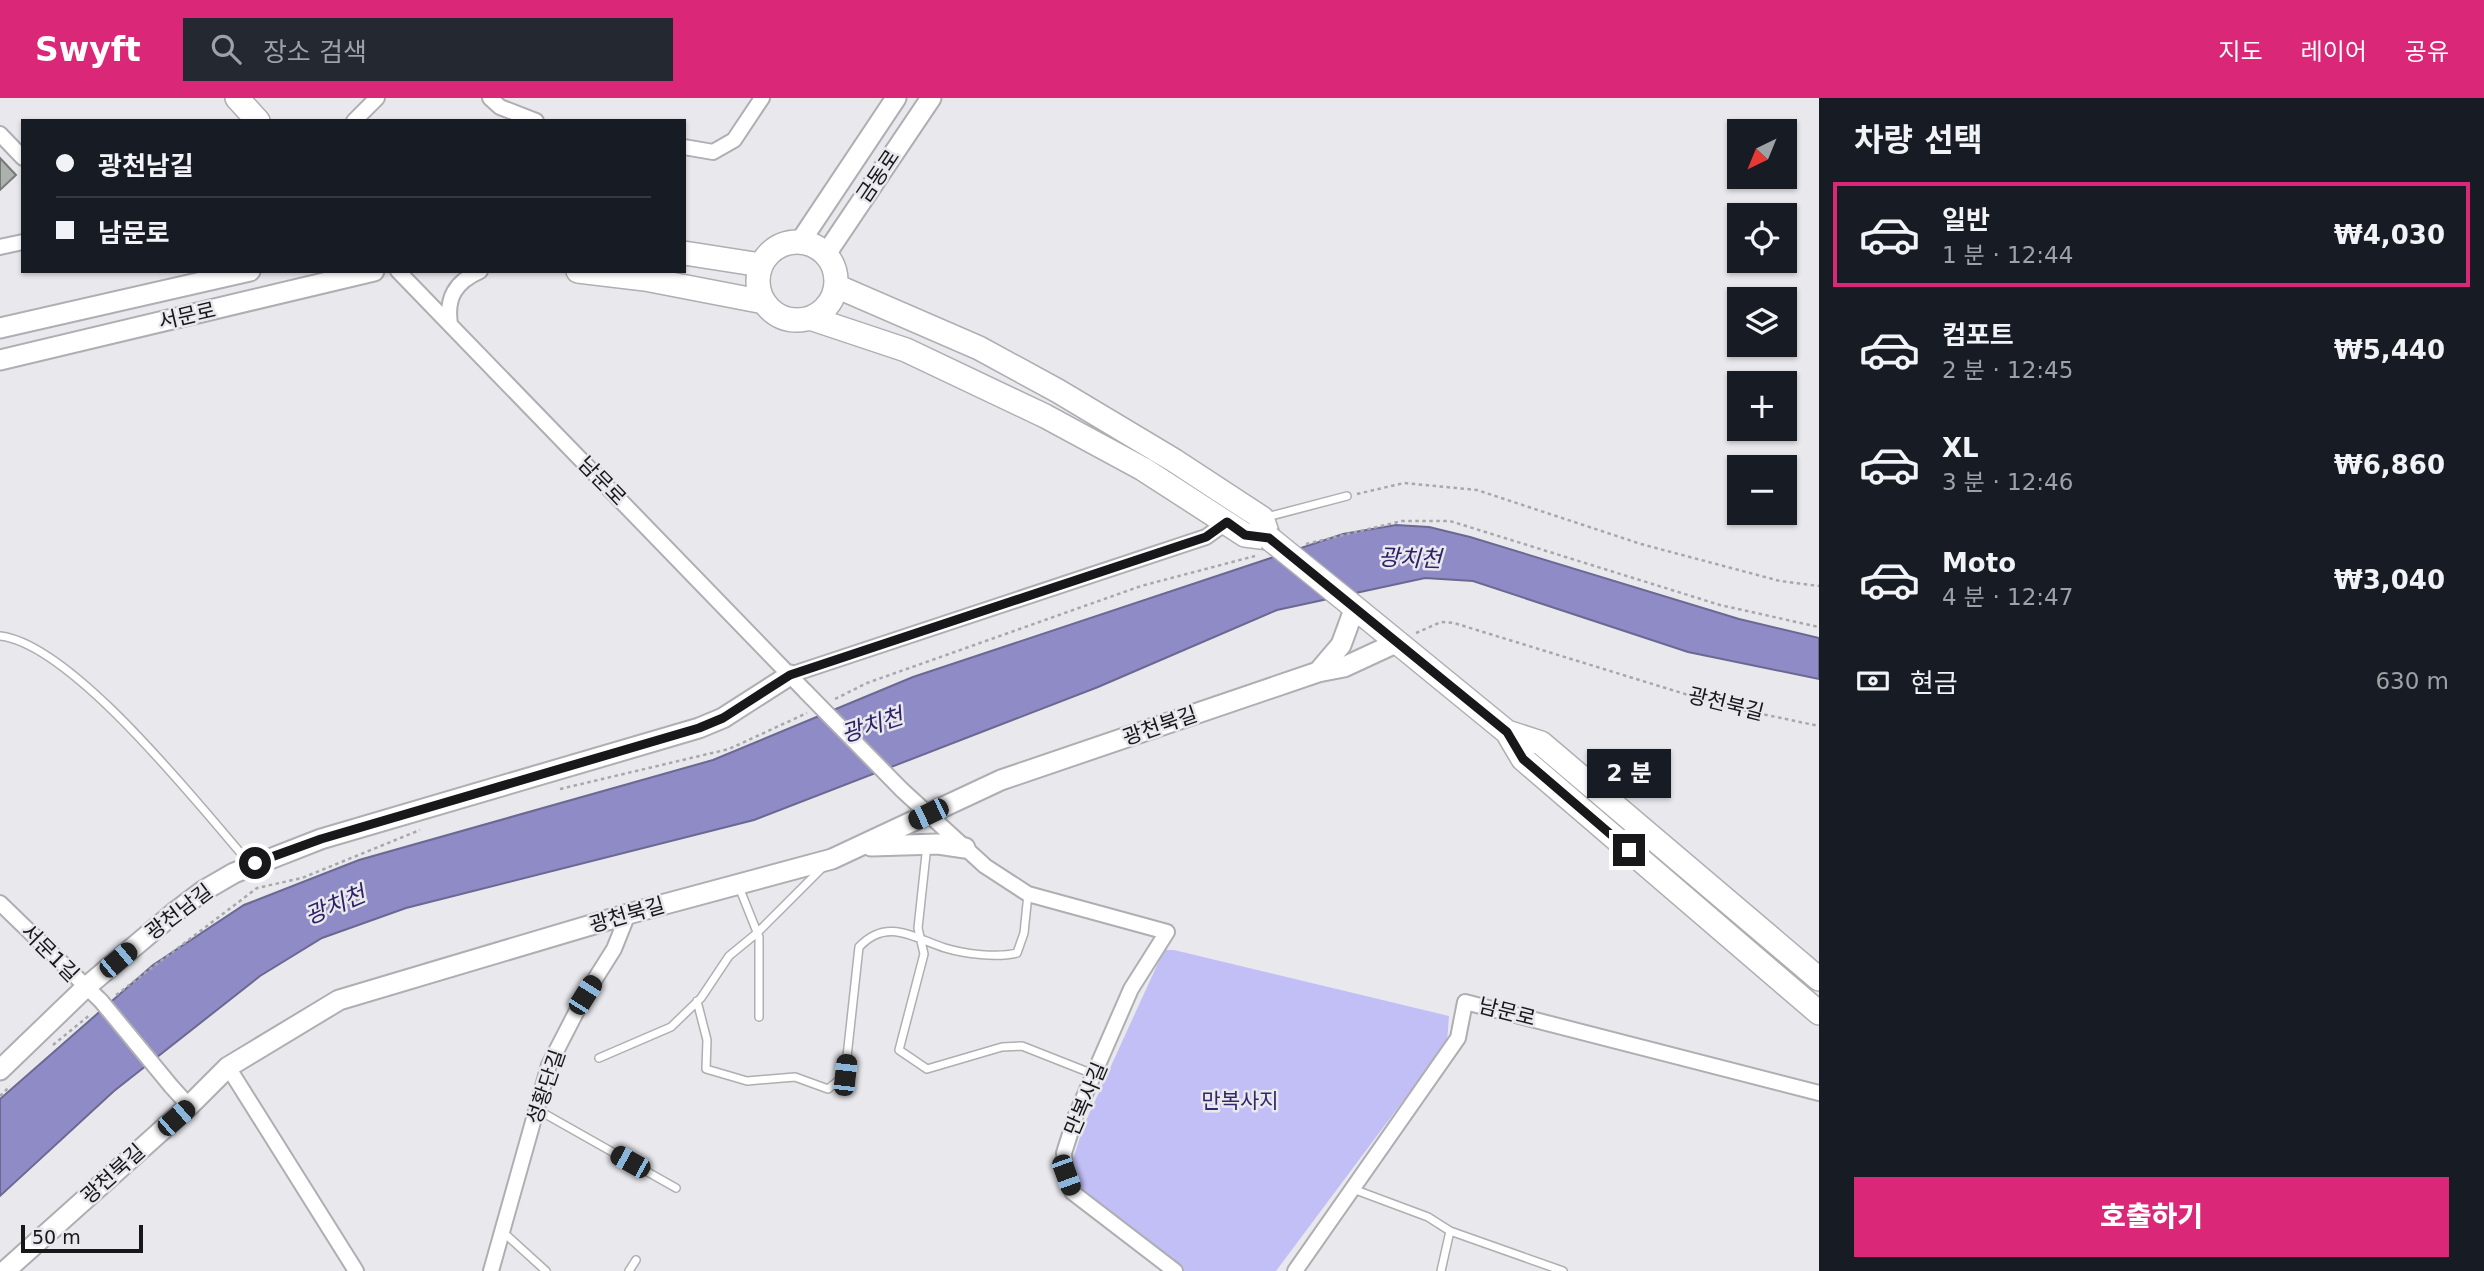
<!DOCTYPE html>
<html lang="ko">
<head>
<meta charset="utf-8">
<style>
	body { margin:0; font-family:"DejaVu Sans","Noto Sans KR",sans-serif; background:#242831; color:#f1f3f6; height:100vh; display:flex; flex-direction:column; font-size:26px; white-space:nowrap }
	* { box-sizing:border-box; margin:0 }
	p { font-size:23px; color:#9ea1a6 }
	.icon { flex:none; width:38px; height:38px; fill:none; stroke:currentColor; stroke-width:2; stroke-linecap:round; stroke-linejoin:round }
	.map { position:relative; flex:1; overflow:hidden }
	.panel { display:flex; flex-direction:column; background:#171b24; width:665px }
	.panel>* { flex:none }
	.hud { position:absolute; left:21px; top:21px; width:665px; height:154px; border-radius:0px; box-shadow:0 2px 5px #0004; display:grid; align-content:center; height:154px; padding:0 35px; background:#171b24 }
	.needle { width:46px; rotate:223deg }
	.tools { position:absolute; left:1727px; top:21px; display:grid; gap:14px }
	.tools a { display:grid; place-items:center; width:70px; height:70px; border-radius:0px; background:#171b24; box-shadow:0 2px 5px #0004; font-size:35px }
	.scale { position:absolute; left:21px; bottom:18px; width:122px; box-sizing:border-box; padding-left:7px; border:4px solid #18181a; border-top:0; font-size:19px; line-height:24px; white-space:nowrap; color:#18181a; -webkit-text-stroke:5px #e8e8ed; paint-order:stroke }
	.end { position:absolute; width:32px; height:32px; margin:-16px; border:9px solid #18181a; background:#fff; box-shadow:0 0 0 4px #fff }
	.from { border-radius:50% }
	.bubble { position:absolute; height:49px; border-radius:0px; background:#171b24; box-shadow:0 2px 5px #0004; font-size:23px; font-weight:800; line-height:49px; text-align:center }
	.car { position:absolute; width:21px; height:42px; margin:-21px -10px; border-radius:9px; box-shadow:0 0 5px 2px #0007; background:linear-gradient(#222 24%,#8ab4d8 0 40%,#222 0 76%,#8ab4d8 0 86%,#222 0) }
	.hud b { display:flex; align-items:center; gap:24px; height:66px; font-size:26px }
	.hud b+b { border-top:2px solid #363941 }
	.hud i { width:18px; height:18px; background:#f1f3f6 }
	ul { padding:0; list-style:none }
	li { display:flex; align-items:center; gap:21px; height:105px; margin:0 14px 10px; padding:0 21px; border:4px solid transparent; border-radius:0px }
	li div { flex:1 }
	li b { display:block; font-size:26px }
	li em { font-style:normal; font-weight:800 }
	li.selected { border-color:#db2777 }
	li>.icon { width:63px; height:63px; stroke-width:1.5 }
	h2 { padding:0 35px; font-size:32px; line-height:84px }
	.pay { display:flex; align-items:center; gap:18px; height:77px; padding:0 35px; font-size:26px }
	.pay p { margin-inline-start:auto }
	.cta { display:flex; gap:14px; margin-top:auto; padding:14px 35px }
	.cta a { flex:1; height:80px; border-radius:0px; background:#db2777; color:#fff; font-size:28px; font-weight:800; line-height:80px; text-align:center }
	header { display:flex; align-items:center; gap:42px; box-sizing:border-box; height:98px; padding:0 35px; background:#db2777; color:#fff }
	header strong { font-size:33px }
	nav { display:flex; gap:38px; margin-inline-start:auto; font-size:24px }
	.search { width:490px; height:63px; background:#242831; display:flex; align-items:center; gap:18px; box-sizing:border-box; padding:0 24px; border-radius:0px; color:#9ea1a6; font-size:26px }
	main { display:flex; flex:1; min-height:0 }
	.map>svg:first-child { display:block }
</style>
</head>
<body>
<header>
<strong>Swyft</strong>
<div class="search"><svg class="icon" aria-label="search" viewBox="0 0 24 24"><circle cx="10" cy="10" r="6"/><path d="M15 15l6 6"/></svg>장소 검색</div>
<nav><a>지도</a><a>레이어</a><a>공유</a></nav>
</header>
<main>
<div class="map">
<svg width="1819" height="1173" viewBox="0 0 1819 1173">
	<rect width="100%" height="100%" fill="#e8e8ed"/>
	<!-- green -->
	<path fill="#c1bff6" d="M1164,852H1174L1449,918L1447,944L1276,1173H1183L1095,1105L1080,1091L1073,1075L1074,1058L1084,1027Z"/>
	<!-- water -->
	<path fill="#8f8bc6" stroke="#6b6892" stroke-width="2" d="M1396,427L1429,429L1470,439L1739,521L1819,540V581L1688,554L1473,483L1425,480L1277,512L1098,589L754,722L406,810L322,840L260,878L114,993L0,1098V1001L153,867L244,807L359,762L713,662L913,579L1343,436Z"/>
	<!-- building -->
	<path fill="#acb1ad" stroke="#767a77" stroke-width="2" d="M0,60L16,77L0,92Z"/>
	<g fill="none" stroke-linecap="round" stroke-linejoin="round">
		<!-- lane casing -->
		<g stroke="#aeaeb3" stroke-width="10">
			<path id="lane" d="M1267,419L1347,398
				M0,538C73,546 201,710 251,767
				M927,747L918,830L924,856L899,952L927,971L1002,949L1022,948L1093,976
				M739,789L759,839V919
				M697,903L707,942L706,971L747,983L795,979L828,991L845,977L859,849C887,819 914,840 945,850C965,856 997,860 1017,855L1024,835L1028,796
				M599,960L671,929L701,900L729,858L757,835L824,768
				M538,1012L676,1090
				M1353,1091L1428,1119L1450,1133L1441,1173
				M1450,1133L1563,1173
				M503,1134L546,1173
				M629,1173L636,1162"/>
		</g>
		<!-- street casing -->
		<g stroke="#aeaeb3" stroke-width="18">
			<path id="street" d="M490,0L500,9L536,23
				M354,23L377,0
				M0,36L23,60
				M684,49L713,54L734,42L762,0
				M0,149L23,144
				M398,173L806,594
				M450,226C446,200 455,184 480,173
				M790,577L1206,439L1227,424
				M902,692L985,768L1028,796L1167,834L1131,891L1076,1017L1064,1055L1066,1077L1072,1094L1175,1173
				M0,805L101,903
				M228,969L356,1173
				M171,988L189,1008
				M491,1173L549,967L585,897L614,851L628,816
				M1295,1173L1458,940L1465,904L1819,995"/>
		</g>
		<!-- secondary casing -->
		<g stroke="#aeaeb3" stroke-width="23">
			<path id="secondary" d="M800,144L896,0
				M826,156L931,0
				M0,230L250,173
				M0,262L374,173
				M1318,574L1341,547L1355,509
				M871,748L938,746L965,750
				M0,972L85,890L174,815L203,793L234,775L321,741L699,630L723,620L790,577
				M5,1173L189,1008L228,969L339,902L628,816L832,761L1001,682L1318,574L1344,569L1398,544"/>
		</g>
		<!-- primary casing -->
		<g stroke="#aeaeb3" stroke-width="26">
			<path id="primary" d="M237,0L258,23
				M758 183a39 39 0 1 1 78 0a39 39 0 1 1-78 0Z
				M684,155L761,167
				M578,173L645,181L764,204
				M810,220L906,252L1045,318L1143,371L1245,437L1269,440L1262,420L1175,363L1058,293L979,250L836,188
				M1348,504L1507,634L1523,661L1819,915
				M1507,634L1541,645L1819,881"/>
		</g>
		<!-- path -->
		<path stroke="#a8a8ac" stroke-width="2.5" stroke-dasharray="3.5 3.5" stroke-linecap="butt" d="M1357,396L1404,385L1477,392L1641,446L1780,483L1819,488
			M1306,446L1402,423H1450L1720,507L1819,529
			M1416,535L1441,524L1454,525L1724,608L1819,628
			M835,601L867,585L1141,488L1255,458
			M560,691L729,651L807,615
			M116,897L257,790L302,780L420,732
			M53,947L91,916
			M0,998L10,988"/>
		<!-- lane -->
		<use href="#lane" stroke="#fff" stroke-width="7"/>
		<!-- street -->
		<use href="#street" stroke="#fff" stroke-width="14"/>
		<!-- secondary -->
		<use href="#secondary" stroke="#fff" stroke-width="19"/>
		<!-- primary -->
		<use href="#primary" stroke="#fff" stroke-width="23"/>
		<!-- street-bridge casing -->
		<g stroke="#aeaeb3" stroke-width="18" stroke-linecap="butt">
			<path id="street-bridge" d="M806,594L902,692
				M101,903L171,988"/>
		</g>
		<!-- primary-bridge casing -->
		<g stroke="#aeaeb3" stroke-width="26" stroke-linecap="butt">
			<path id="primary-bridge" d="M1269,440L1348,504"/>
		</g>
		<!-- street-bridge -->
		<use href="#street-bridge" stroke="#fff" stroke-width="14"/>
		<!-- primary-bridge -->
		<use href="#primary-bridge" stroke="#fff" stroke-width="23"/>
	</g>
	<g fill="none" stroke-linecap="round" stroke-linejoin="round">
		<!-- route -->
		<path stroke="#18181a" stroke-width="9" d="M255,765L321,741L699,630L723,620L790,577L1206,439L1227,424L1245,437L1269,440L1507,634L1523,661L1629,752"/>
	</g>
	<g text-anchor="middle" dominant-baseline="central" stroke-width="5" stroke-linejoin="round" paint-order="stroke">
		<!-- street labels -->
		<g font-size="21" fill="#18181a" stroke="#e8e8ed">
			<text transform="translate(878 78) rotate(-56)">금동로</text>
			<text transform="translate(187 218) rotate(-13)">서문로</text>
			<text transform="translate(602 383) rotate(46)">남문로</text>
			<text transform="translate(1726 606) rotate(14)">광천북길</text>
			<text transform="translate(1160 628) rotate(-19)">광천북길</text>
			<text transform="translate(179 814) rotate(-37)">광천남길</text>
			<text transform="translate(627 817) rotate(-16)">광천북길</text>
			<text transform="translate(50 855) rotate(45)">서문1길</text>
			<text transform="translate(1507 914) rotate(14)">남문로</text>
			<text transform="translate(546 989) rotate(-71)">성황단길</text>
			<text transform="translate(1086 1001) rotate(-67)">만복사길</text>
			<text transform="translate(113 1076) rotate(-42)">광천북길</text>
		</g>
		<!-- park labels -->
		<g font-size="21" fill="#34276e" stroke="#e8e8ed">
			<text x="1240" y="1003">만복사지</text>
		</g>
		<!-- water labels -->
		<g font-size="23" font-style="italic" fill="#2f2168" stroke="#e8e8ed">
			<text transform="translate(1410 460) rotate(2)">광치천</text>
			<text transform="translate(872 627) rotate(-18)">광치천</text>
			<text transform="translate(335 807) rotate(-23)">광치천</text>
		</g>
	</g>
</svg>
<div class="tools">
<a><svg class="needle" viewBox="-14 -14 28 28"><path d="M0-13l5 13h-10z" fill="#e53935"/><path d="M0 13l5-13h-10z" fill="#9ea1a6"/></svg></a>
<a><svg class="icon" aria-label="locate" viewBox="0 0 24 24"><circle cx="12" cy="12" r="6"/><path d="M12 2v4M12 18v4M2 12h4M18 12h4"/></svg></a>
<a><svg class="icon" aria-label="layers" viewBox="0 0 24 24"><path d="M12 4l9 5-9 5-9-5zM3 14l9 5 9-5"/></svg></a>
<a>+</a>
<a>−</a>
</div>
<div class="scale">50 m</div>
<i class="end from" style="left:255px;top:765px"></i>
<i class="end" style="left:1629px;top:752px"></i>
<div class="bubble" style="left:1587px;top:651px;width:84px">2 분</div>
<i class="car" style="left:928px;top:716px;rotate:244deg"></i>
<i class="car" style="left:118px;top:862px;rotate:50deg"></i>
<i class="car" style="left:585px;top:897px;rotate:32deg"></i>
<i class="car" style="left:845px;top:977px;rotate:6deg"></i>
<i class="car" style="left:176px;top:1020px;rotate:49deg"></i>
<i class="car" style="left:630px;top:1064px;rotate:299deg"></i>
<i class="car" style="left:1066px;top:1077px;rotate:160deg"></i>
<div class="hud">
<b><i class="from"></i>광천남길</b>
<b><i></i>남문로</b>
</div>
</div>
<section class="panel">
<h2>차량 선택</h2>
<ul>
<li class="selected"><svg class="icon" aria-label="car" viewBox="0 0 24 24"><path d="M5 17H2v-5l4-1 3-4h7l3 4 3 1v5h-3M9 17h6M6 11h13"/><circle cx="7" cy="17" r="2"/><circle cx="17" cy="17" r="2"/></svg><div><b>일반</b><p>1 분 · 12:44</p></div><em>₩4,030</em></li>
<li><svg class="icon" aria-label="car" viewBox="0 0 24 24"><path d="M5 17H2v-5l4-1 3-4h7l3 4 3 1v5h-3M9 17h6M6 11h13"/><circle cx="7" cy="17" r="2"/><circle cx="17" cy="17" r="2"/></svg><div><b>컴포트</b><p>2 분 · 12:45</p></div><em>₩5,440</em></li>
<li><svg class="icon" aria-label="car" viewBox="0 0 24 24"><path d="M5 17H2v-5l4-1 3-4h7l3 4 3 1v5h-3M9 17h6M6 11h13"/><circle cx="7" cy="17" r="2"/><circle cx="17" cy="17" r="2"/></svg><div><b>XL</b><p>3 분 · 12:46</p></div><em>₩6,860</em></li>
<li><svg class="icon" aria-label="car" viewBox="0 0 24 24"><path d="M5 17H2v-5l4-1 3-4h7l3 4 3 1v5h-3M9 17h6M6 11h13"/><circle cx="7" cy="17" r="2"/><circle cx="17" cy="17" r="2"/></svg><div><b>Moto</b><p>4 분 · 12:47</p></div><em>₩3,040</em></li>
</ul>
<div class="pay"><svg class="icon" aria-label="cash" viewBox="0 0 24 24"><path d="M3 7h18v10H3z"/><circle cx="12" cy="12" r="2"/></svg>현금<p>630 m</p></div>
<div class="cta"><a>호출하기</a></div>
</section>
</main>
</body>
</html>
